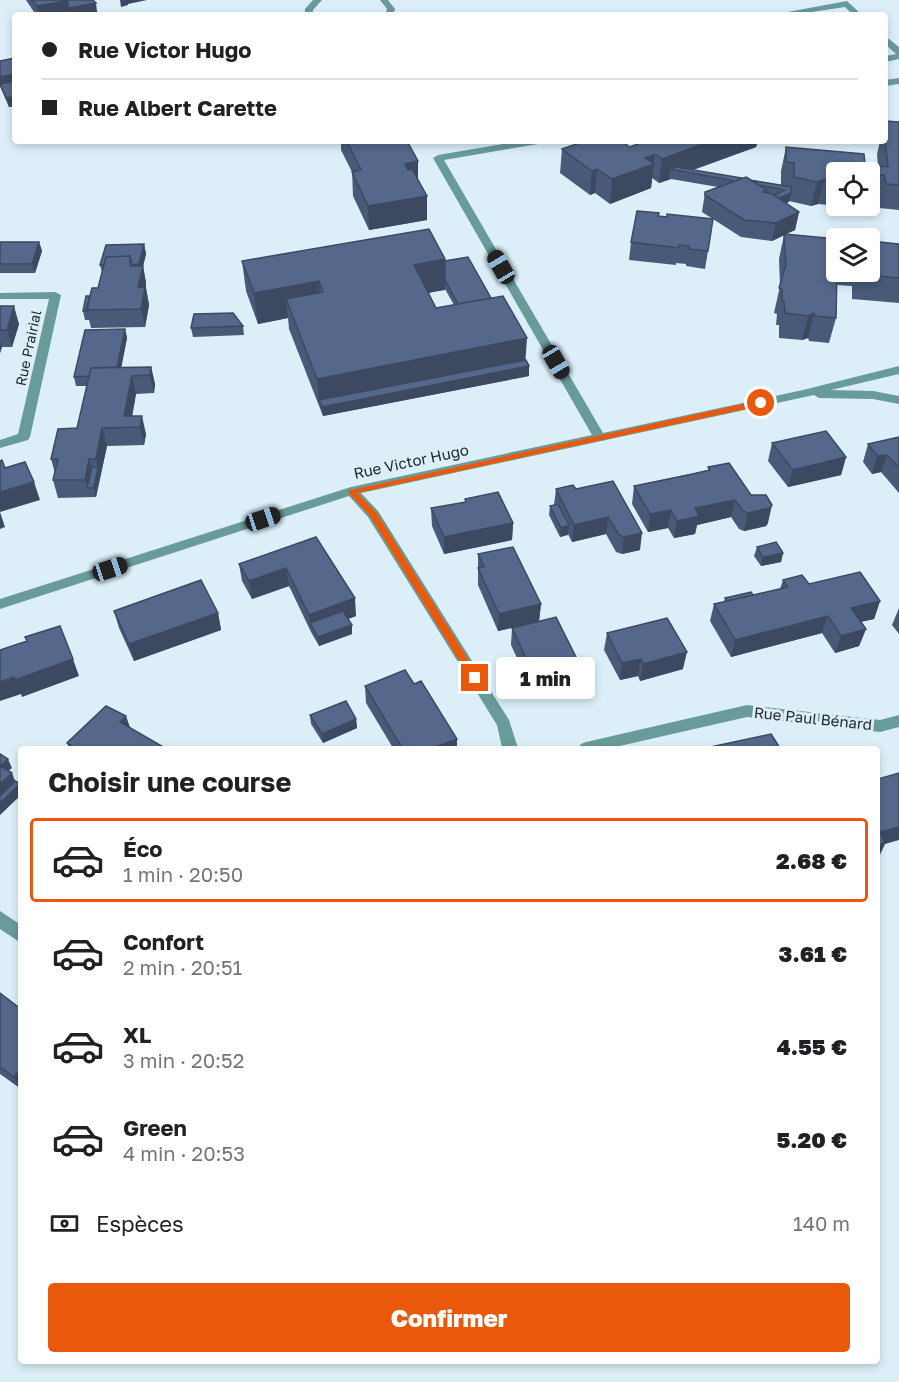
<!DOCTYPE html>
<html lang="fr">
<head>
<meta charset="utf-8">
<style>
	body { margin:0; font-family:"Golos Text",sans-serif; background:#f6f6f6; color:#202124; height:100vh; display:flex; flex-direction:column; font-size:22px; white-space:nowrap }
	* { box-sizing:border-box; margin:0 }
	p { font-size:20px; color:#757577 }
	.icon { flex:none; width:33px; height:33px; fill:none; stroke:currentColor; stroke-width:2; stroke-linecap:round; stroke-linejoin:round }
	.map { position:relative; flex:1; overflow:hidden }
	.panel { position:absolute; left:18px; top:746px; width:862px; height:618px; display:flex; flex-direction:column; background:#fff; border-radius:6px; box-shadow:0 3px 9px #0003 }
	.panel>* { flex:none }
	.guide { position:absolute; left:12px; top:12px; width:876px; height:132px; border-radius:6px; box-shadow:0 3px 9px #0003; display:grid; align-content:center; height:132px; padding:0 30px; background:#fff }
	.tools { position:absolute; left:826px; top:162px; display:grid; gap:12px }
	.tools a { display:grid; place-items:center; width:54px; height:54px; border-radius:6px; background:#fff; box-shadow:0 3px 9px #0003; font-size:30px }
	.end { position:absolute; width:27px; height:27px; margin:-14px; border:8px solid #ea580c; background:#fff; box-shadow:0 0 0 3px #fff }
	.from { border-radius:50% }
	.bubble { position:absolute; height:42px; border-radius:6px; background:#fff; box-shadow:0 3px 9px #0003; font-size:20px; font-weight:800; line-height:42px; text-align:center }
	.car { position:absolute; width:18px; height:36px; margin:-18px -9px; border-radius:8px; box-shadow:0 0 4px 2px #0007; background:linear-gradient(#222 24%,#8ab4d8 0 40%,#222 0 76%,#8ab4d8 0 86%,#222 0) }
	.guide b { display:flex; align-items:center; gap:21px; height:57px; font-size:22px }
	.guide b+b { border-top:2px solid #e0e0e0 }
	.guide i { width:15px; height:15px; background:#202124 }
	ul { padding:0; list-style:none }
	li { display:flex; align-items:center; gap:18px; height:84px; margin:0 12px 9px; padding:0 18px; border:3px solid transparent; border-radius:6px }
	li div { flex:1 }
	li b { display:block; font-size:22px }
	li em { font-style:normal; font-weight:800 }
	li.active { border-color:#ea580c }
	li>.icon { width:54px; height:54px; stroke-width:1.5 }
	h2 { padding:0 30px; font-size:27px; line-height:72px }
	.pay { display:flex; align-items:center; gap:15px; height:66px; padding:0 30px; font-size:22px }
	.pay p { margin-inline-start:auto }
	.primary-button { display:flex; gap:12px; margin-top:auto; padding:12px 30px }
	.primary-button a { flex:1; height:69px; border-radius:6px; background:#ea580c; color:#fff; font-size:24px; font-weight:800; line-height:69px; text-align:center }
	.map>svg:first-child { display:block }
</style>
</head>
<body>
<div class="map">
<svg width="899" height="1382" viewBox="0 0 899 1382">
	<rect width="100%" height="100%" fill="#dceff9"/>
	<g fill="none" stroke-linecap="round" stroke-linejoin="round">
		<!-- minor -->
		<path fill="#689b9a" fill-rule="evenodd" d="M313,0H322L313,10V15H305V9Z
			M380,0H388L395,9L393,15H385L387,9Z
			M847,1L862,15H853L845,7L792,15H771Z
			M885,36L899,47V59L885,62V56L896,54L885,44Z
			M899,78V84L885,86V80Z
			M520,141H543L538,144L444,160L603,433L803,390L899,366V374L831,390L873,391L899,396V404L873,399L819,398L814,395L361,493L378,511L509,720L518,748H502L497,725L368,517L349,496L0,609V599L351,487L592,435L433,158L438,155Z
			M55,292L61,295L30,437L28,440L0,448V440L18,434L49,299H0V293Z
			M747,705L880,720L899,715V727L880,732L747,717L611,748H578L581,744L586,742Z
			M0,911L21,925V943L0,929Z"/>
	</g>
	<!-- wall -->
	<path fill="#495978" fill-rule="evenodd" d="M26,0H93L97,12L80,15H36Z
		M15,58V107V106L9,107L0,86V61Z
		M885,121L899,122V210L879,208L878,199H870V172H837V206H861L860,208L818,204L811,206L789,201L786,203L799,212L795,230L786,234L837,249V272H870L899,244V303L852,299V286L837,285L836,318L829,343L809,341L808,338L802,340L779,338V325H776L777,314L774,313L780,286L779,259L784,235L772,241L741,237L702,212L705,192L718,187L671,179L659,183L652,178L651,188L610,204L595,193L590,195L560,173L562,149L630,147L635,145L636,141H758L756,147L693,170L781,185V171L786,147L865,164L878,166L877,154L880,141H885Z
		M341,141H407L418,161V180L427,196V220L369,230L353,196L352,172L341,150Z
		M658,216L708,251L705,269L686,266V264L676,263V265L629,260L631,242Z
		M0,242H39L42,251L35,273H0Z
		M144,244L146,254L143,266L146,283V288L149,305L145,327L91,328L89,320H85L83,311L98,288L102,272L100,265Z
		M445,259V261L526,360L529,366V376L323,416L289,329L288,318L258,324L246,291L242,261ZM445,289L454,305L436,308L429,293Z
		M0,306L19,324L12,347H2L0,353Z
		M243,326L244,335L193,337L191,328Z
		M125,329L127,338L121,367H151L155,384L154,393L136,394L132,416L146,434L144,445L107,446L96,497L58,498L53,480L55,473L51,459L77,428L87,386H76L74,377Z
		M899,437V493L881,472L872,474L863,462L868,444Z
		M772,443L846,457L841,475L788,487L768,461Z
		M708,467L768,523L766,526L744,531L739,529L731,517L697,525L695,534L674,538L668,528L648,532L632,504L634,486L708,470Z
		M613,481L640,550L622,554L616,552L606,534L572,542L568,534L560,537L549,515L550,506L554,505L556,489H576Z
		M431,508L513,523L512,540L444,554L432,526Z
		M316,537L356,616L348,619L352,634L319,646L311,632L289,586L252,599L242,581L239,564Z
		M757,547L783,553L781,562L761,566L754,556Z
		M478,554L541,604L539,621L583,671L581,688L536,699L511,645L512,628L498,631L478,585Z
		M783,580L809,584L880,601L874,619L861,622L866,629L859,646L835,653L822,633L731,657L710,621L714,604L724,602L725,598L753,595L780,589Z
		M899,608V634L892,625Z
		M114,611L218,613L221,630L134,661L119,628Z
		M607,633L683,669L640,681L638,676L620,680L604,650Z
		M414,684L457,739V748H393L366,703L365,686Z
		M310,715L356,719L357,728L323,743L311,724Z
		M130,728L165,748H69L67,743Z
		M0,993L21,1009V1089L0,1074Z"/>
	<!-- shaded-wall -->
	<path fill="#3c4961" d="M120,0H147L128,4V5L121,7Z
		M67,1L71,15H39L37,6Z
		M96,3L97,12L80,15H71L69,8Z
		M15,74V83L0,86V77Z
		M12,97L15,106L9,107L6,98Z
		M711,141H758L756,147L687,172L670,169L669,178L671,179L659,183L662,159Z
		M655,154L651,188L610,204L612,179L645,158Z
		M418,161V186L413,193L405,164Z
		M597,169L595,193L590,195L592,171Z
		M824,180L818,204L811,206L817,182Z
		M791,193L789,202L769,211L770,202Z
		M427,196V220L369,230L368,206Z
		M799,212L795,230L772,241L776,223Z
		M39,242L42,251L35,273L32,264Z
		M144,244L146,254L143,266L146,283V288L149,305L145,327L141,309L138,287L141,273L139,264Z
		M445,259V290L415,295L414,265Z
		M319,281L321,312L286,299L288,318L258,324L254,293Z
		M14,306L19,324L12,347L7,330Z
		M814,313L808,338L802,340L808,316Z
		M125,329L127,338L118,385L115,376Z
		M527,338L525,367L529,366V376L323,416L322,407L319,400L317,379Z
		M0,340L2,347L0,353Z
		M151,367L155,384L154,393L150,375Z
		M132,376L136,394L130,428L124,416Z
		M142,416L146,434L144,445L140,427Z
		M102,428L107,446L96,497L94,488L98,467L96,459Z
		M887,455L881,472L872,474L877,456Z
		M846,457L841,475L788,487L793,470Z
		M89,459L94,476L87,488L85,480Z
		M34,482L40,500L0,512V492Z
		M735,500L731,517L697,525L695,534L674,538L677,521L695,508Z
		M772,505L768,523L766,526L744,531L748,513Z
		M671,510L668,528L648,532L650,514Z
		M0,512L5,527L0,529Z
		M608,517L606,534L572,542L574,525Z
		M513,523L512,540L444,554V537Z
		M569,525L568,535L560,537L561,528Z
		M642,533L640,550L622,554L624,537Z
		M783,553L781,562L761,566L763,557Z
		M286,568L289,586L252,599L249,581Z
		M355,598L356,616L315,631L310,623L311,632L309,615Z
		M880,601L874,619L845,625L851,608Z
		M541,604L539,621L498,631L499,614Z
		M218,613L221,630L134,661L129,644Z
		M828,616L822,633L731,657L735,640Z
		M352,625V634L319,646L318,637Z
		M866,629L859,646L835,653L841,636Z
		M687,652L683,669L640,681L643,664Z
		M73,659L79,676L22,697L21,694L0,701V682Z
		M641,659L638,676L620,680L622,663Z
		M583,671L581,688L536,699L537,682Z
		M126,716L132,733L120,722Z
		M356,719L357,728L323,743L322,734Z
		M457,739V748H433Z
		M8,759L12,768L0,778V766Z
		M12,773L17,786L20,784L21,787V795L0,815V784Z
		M899,827V840L885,844L878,859V837L880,832Z
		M21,1069V1088L14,1077Z"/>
	<!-- building -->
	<path fill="#55688b" stroke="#3c4961" stroke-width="1.5" d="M32,0H67V1L37,6Z
		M67,0H93L96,3L69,8Z
		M15,58V74L0,77V61Z
		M15,81V103L12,97L6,98L0,84Z
		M885,121L899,122V185L886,184L884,175L870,174V172H837V181L824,180L817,182L794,177V163L786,162V147L864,154L865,164L888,167L885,141Z
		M347,141H407L418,161L405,164L408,170L412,169L427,196L368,206L352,172L361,170Z
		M585,141H621L630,147L643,142L641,141H711L662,159L655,154L645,158L654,164L612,179L597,169L592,171L562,149Z
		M676,167L742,178L735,181L670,169Z
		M746,177L767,190L763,192L772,194L799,212L776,223L744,220L705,195V192Z
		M750,180L791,187V193L779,198L774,195L785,190L759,185Z
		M637,211L659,213L658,216L667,217V214L713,219L708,251L689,249V246L679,245V248L631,242Z
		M429,229L445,259L414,265L436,308L503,296L527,338L317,379L286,299L323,292L319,281L254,293L242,261Z
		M784,234L837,239V259H834V269H837L836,318L815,316L814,313L808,316L785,313L784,301L782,300V289L779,288L786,265Z
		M870,241L899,244V278L859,274V272H870Z
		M0,242H39L32,264H0Z
		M144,244L139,264L132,265L130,256L106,257L104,265H100L106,245Z
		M130,256V266H143L138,287H145L141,309L86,310L92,288H98L106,257Z
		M468,257L491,298L458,304L445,280V261Z
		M86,296H90L87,311H83Z
		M0,306H14L7,330H0Z
		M233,313L243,326L191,328L194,314Z
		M125,329L117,367L91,368L89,376L74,377L85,330Z
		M526,360L529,366L322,407L319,400Z
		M151,367L150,375L132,376L124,416H142L140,427L102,428L96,459H89L85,480H53L58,459H51L58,429L77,428L91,368Z
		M826,431L846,457L793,470L772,443Z
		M899,437V468L887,455L877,456L868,444Z
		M2,460L5,468L25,462L34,482L0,492V461Z
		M729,463L751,495H766L772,505L770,508L748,513L743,511L735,500L695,508L699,516L677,521L671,510L650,514L634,486L693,474L710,470L708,467Z
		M92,467H98L94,488H87Z
		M613,481L642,533L624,537L619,535L608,517L574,525L556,489L573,485L576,489Z
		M498,492L513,523L444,537L431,508L466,502L465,499Z
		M558,504L569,525L561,528L550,506Z
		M316,537L355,598L309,615L286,568L249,581L239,564Z
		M776,542L783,553L763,557L757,547Z
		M513,547L541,604L499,614L478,568L484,567L478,554Z
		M860,572L880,601L851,608L866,629L841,636L828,616L735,640L714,604L788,587L783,580L802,575L809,584Z
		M201,580L218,613L129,644L114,611Z
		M751,592L753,595L727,601L725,598Z
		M343,611L352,625L318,637L310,623Z
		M556,617L583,671L537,682L512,628Z
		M667,618L687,652L643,664L641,659L622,663L607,633Z
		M60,626L73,659L15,680L14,677L0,682V650L27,641L25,637Z
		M405,670L414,684L421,681L457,739L433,748H402L365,686Z
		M346,701L356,719L322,734L310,715Z
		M106,706L126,716L120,722L165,748H75L67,743Z
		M771,734L780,748H706Z
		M0,754L8,759L0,766Z
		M0,766L12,773L0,784Z
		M899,773V827L880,832L885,843L878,845V779Z
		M15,781L20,784L0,803V796Z
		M0,993L21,1009V1069L14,1077L0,1067Z"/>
	<!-- route -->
	<path fill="#ea580c" d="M761,400L764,405L357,493L376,512L478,675V680H471L370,516L347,491Z"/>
	<g text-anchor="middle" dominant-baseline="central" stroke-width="6" stroke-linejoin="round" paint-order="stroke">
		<!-- far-street labels -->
		<g font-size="14" fill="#21282b" stroke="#dceff9">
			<text transform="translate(28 348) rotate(-78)">Rue Prairial</text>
		</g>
		<!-- street labels -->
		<g font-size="15" fill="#21282b" stroke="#dceff9">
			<text transform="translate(411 461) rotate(-12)">Rue Victor Hugo</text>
			<text transform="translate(813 718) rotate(6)">Rue Paul Bénard</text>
		</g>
	</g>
</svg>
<div class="tools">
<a><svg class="icon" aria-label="locate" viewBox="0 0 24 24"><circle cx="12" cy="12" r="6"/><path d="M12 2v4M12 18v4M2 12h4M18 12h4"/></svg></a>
<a><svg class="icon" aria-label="layers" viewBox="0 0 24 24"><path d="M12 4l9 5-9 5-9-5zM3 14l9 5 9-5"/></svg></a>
</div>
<i class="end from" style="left:761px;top:403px"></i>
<i class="end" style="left:475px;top:678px"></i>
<div class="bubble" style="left:496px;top:657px;width:99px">1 min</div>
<i class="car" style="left:501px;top:267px;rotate:330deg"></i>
<i class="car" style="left:556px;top:362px;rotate:150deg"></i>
<i class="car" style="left:263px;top:519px;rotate:72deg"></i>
<i class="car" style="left:110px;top:569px;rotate:72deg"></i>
<div class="guide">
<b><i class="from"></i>Rue Victor Hugo</b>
<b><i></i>Rue Albert Carette</b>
</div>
<section class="panel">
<h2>Choisir une course</h2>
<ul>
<li class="active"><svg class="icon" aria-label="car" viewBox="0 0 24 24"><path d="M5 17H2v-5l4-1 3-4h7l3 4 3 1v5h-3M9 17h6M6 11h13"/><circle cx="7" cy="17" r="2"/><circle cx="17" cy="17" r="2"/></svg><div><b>Éco</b><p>1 min · 20:50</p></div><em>2.68 €</em></li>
<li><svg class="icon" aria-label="car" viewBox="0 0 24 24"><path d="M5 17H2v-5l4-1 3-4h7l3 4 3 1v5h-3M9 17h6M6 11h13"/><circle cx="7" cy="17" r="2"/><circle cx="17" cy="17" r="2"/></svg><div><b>Confort</b><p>2 min · 20:51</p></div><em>3.61 €</em></li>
<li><svg class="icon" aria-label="car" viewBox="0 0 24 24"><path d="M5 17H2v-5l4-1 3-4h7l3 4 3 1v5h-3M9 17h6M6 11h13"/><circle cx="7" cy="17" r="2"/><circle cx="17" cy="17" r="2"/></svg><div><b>XL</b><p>3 min · 20:52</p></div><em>4.55 €</em></li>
<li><svg class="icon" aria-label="car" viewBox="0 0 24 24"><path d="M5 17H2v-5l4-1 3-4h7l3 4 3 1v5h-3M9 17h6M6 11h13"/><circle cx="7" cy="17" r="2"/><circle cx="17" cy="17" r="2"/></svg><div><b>Green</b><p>4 min · 20:53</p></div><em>5.20 €</em></li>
</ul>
<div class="pay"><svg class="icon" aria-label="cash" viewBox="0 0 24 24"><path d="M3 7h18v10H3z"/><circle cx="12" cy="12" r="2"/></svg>Espèces<p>140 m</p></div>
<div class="primary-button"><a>Confirmer</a></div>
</section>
</div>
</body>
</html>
